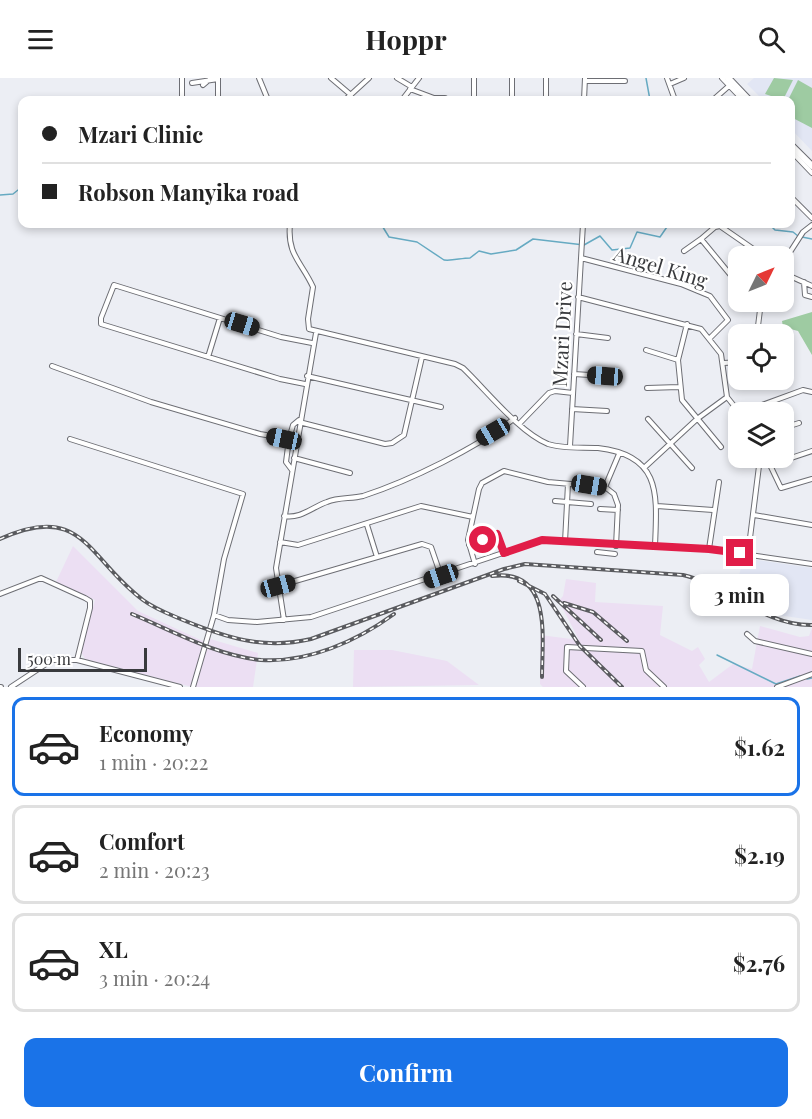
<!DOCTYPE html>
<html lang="en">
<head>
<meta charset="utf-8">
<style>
	body { margin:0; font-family:"Playfair Display",serif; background:#f6f6f6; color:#222; height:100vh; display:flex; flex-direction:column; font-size:22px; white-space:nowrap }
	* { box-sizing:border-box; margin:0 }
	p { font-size:20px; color:#767676 }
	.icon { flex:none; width:33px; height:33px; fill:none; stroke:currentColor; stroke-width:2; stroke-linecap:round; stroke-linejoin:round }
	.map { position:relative; height:609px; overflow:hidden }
	.sheet { display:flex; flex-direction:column; background:#fff; flex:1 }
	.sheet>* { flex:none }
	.top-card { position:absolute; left:18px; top:18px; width:777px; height:132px; border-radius:12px; box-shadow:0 3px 9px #0003; display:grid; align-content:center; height:132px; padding:0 24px; background:#fff }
	.needle { width:39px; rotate:47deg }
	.fabs { position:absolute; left:728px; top:168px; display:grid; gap:12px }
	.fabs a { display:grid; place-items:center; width:66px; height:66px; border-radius:12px; background:#fff; box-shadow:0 3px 9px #0003; font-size:30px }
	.scale { position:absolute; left:18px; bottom:15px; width:129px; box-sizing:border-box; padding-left:6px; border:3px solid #393a3d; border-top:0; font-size:16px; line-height:21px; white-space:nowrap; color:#393a3d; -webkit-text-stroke:4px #fff; paint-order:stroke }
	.end { position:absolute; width:27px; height:27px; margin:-14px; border:8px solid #e11d48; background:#fff; box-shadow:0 0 0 3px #fff }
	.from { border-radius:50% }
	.bubble { position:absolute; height:42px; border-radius:12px; background:#fff; box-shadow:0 3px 9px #0003; font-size:20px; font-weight:700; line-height:42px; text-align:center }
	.car { position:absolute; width:18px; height:36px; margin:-18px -9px; border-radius:8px; box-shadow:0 0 4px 2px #0007; background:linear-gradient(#222 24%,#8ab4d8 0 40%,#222 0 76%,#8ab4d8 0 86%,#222 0) }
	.top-card b { display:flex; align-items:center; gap:21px; height:57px; font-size:22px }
	.top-card b+b { border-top:2px solid #e0e0e0 }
	.top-card i { width:15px; height:15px; background:#222 }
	ul { padding:10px 0 0; list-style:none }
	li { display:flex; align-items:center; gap:18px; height:99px; margin:0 12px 9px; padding:0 12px; border:3px solid #e0e0e0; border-radius:12px }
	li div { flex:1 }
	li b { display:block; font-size:22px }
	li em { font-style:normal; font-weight:700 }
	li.current { border-color:#1a73e8 }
	li>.icon { width:54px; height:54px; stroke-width:1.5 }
	.button { display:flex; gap:12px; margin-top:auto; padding:12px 24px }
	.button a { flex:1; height:69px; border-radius:12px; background:#1a73e8; color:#fff; font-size:24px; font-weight:700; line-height:69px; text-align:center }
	header { display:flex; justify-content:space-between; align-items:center; height:78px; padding:0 24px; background:#fff; font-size:27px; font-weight:700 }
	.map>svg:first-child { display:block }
</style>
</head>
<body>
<header><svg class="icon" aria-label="menu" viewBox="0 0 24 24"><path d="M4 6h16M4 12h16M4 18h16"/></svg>Hoppr<svg class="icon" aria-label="search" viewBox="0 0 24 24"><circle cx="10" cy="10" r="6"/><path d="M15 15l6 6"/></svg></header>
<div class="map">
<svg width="812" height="609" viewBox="0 0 812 609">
	<rect width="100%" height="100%" fill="#eceef4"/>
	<!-- industrial -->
	<path fill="#ecdff3" d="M73,468L138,533L205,564L207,560L258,575L253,609H192L85,581L81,574L95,522L56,504Z
		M566,501L596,505L595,524L663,528L660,557L692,573L698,569L705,581L699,587L709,604L733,586L752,591L760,548L800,559L809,558L812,550V609H543L540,606V557L579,562L559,523L563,518Z
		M354,572H392L447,583L479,607L353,609Z"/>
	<!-- built -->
	<path fill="#e2e6f4" d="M754,0H812V73L791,51L790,22H763L747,6Z
		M743,480L812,490V542L771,536L735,517Z"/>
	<!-- green -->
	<path fill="#9ecba2" d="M774,0L793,2L783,22L765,16Z
		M798,2L812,10V50L791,39L790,22H788Z
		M812,234V277L798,253L783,249L782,243Z"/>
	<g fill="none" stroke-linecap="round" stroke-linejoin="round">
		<!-- stream -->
		<path stroke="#66aac2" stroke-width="1.5" d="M646,0L650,22
			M0,117L13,116L18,112
			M346,146H353
			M381,146L389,159L417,164L444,182C453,183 461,180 470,180L479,173L491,176L516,172L533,161L584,167L600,158L612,172L630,170L637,154L660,159L669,146
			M769,146L775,152L793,154L798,158
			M802,159L812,161
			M717,577L776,606L800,598
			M807,601L812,600"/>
		<!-- minor casing -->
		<g stroke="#6d6e74" stroke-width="6">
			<path id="minor" d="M182,0V22
				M259,0L268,22
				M331,0L351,17
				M397,0L412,9
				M667,0L675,22
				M722,0L743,22
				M585,3H625
				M192,5L218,1
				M670,6L684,0
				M203,7L210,1
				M410,11L434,20H445
				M218,22V0
				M345,22L369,0
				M402,22L419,0
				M474,22V0
				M512,22V0
				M546,22V0
				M584,22L585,0
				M713,22L730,7
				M790,72L812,95
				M790,118L812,140
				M290,146C287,177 301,183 313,209L308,241L309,251L455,286L463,290C487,313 519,354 548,366C563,371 583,369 598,370C662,377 657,417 655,468
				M701,161L715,149L720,148L759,175L786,179
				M684,173L701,161L738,206
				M581,180L681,206L710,218L728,242L709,261
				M783,185L803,154L812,147
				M783,195L812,208
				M804,204L805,217L812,219
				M578,219L701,251L721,276L727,319L739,334
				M687,246L678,282L682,322L721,369
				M576,256L608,260
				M757,256L761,224
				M646,272L678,282
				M208,279L220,240
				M724,285L738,284
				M52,288L151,324L260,356L289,361L293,347L299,342
				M574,296L605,298
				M307,298L441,329
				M305,306L280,301L101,246V240L114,207L281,259L312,265
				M647,310L679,309
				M572,331L607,333
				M743,334L803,312L812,314
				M648,341L692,390
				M299,344L385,366L392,365L404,357L422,279
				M520,345L549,315L555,313L573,315
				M783,350L799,345
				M70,361L243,416L224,481L214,537L193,609
				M289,361L286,384L292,392
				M570,368L583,146
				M294,380L350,395
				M761,387H770L812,373
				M770,387L781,410L812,401
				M645,389L697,341L727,319
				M605,409L619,376
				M555,423L591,426
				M657,428L713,432
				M600,431L618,432
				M754,437L812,447
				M284,438C301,441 312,429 327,424C338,419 351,421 363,418C409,403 477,370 515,340
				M367,447L377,479
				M280,464L298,467L421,428L473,439
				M565,464L568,406
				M469,467L497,456L504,475
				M709,471L719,404
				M597,474L615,476
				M748,476L760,380
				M475,486L468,462L479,411L482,405L504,393L548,404L605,409L614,416L618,427L616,468
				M278,508L422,466L431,469L441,498
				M0,516L41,500L85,520L90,523V530L77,582L180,609
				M214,537L228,542L257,544L311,539L542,462L709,471L812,486
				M284,542L276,490L316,255
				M747,556L755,563L812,576
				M0,609H1
				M11,609L52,582H77
				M583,609L566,593L567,569L642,573L646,592L664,609
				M777,609L812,596"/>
		</g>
		<!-- highway casing -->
		<g stroke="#6d6e74" stroke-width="8">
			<path id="highway" d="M728,0L749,22
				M790,66L812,88"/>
		</g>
		<!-- minor -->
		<use href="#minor" stroke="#fff" stroke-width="4"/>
		<!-- highway -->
		<use href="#highway" stroke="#fff" stroke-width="6"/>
		<!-- rail casing -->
		<g stroke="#5a5b5f" stroke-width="4">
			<path id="rail" d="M0,461C83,423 87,480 143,522C155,531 169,536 183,542C227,560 264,572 311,561L504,491L525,486L683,497C729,508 763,548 812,547
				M492,498C553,490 542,560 542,599
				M519,503L545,516L580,568L622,609
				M553,518L601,562
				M564,525L593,534L627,563
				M132,536C173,553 217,578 261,582C308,585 357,563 394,536"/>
		</g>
		<!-- rail -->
		<use href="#rail" stroke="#fff" stroke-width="1.5" stroke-dasharray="4.5" stroke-linecap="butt"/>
	</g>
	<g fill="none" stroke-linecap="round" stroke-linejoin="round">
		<!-- route -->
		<path stroke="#e11d48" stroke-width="8" d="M483,462L497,456L504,475L542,462L709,471L740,475"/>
	</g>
	<g text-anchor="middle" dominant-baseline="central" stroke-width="4.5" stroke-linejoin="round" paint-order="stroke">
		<!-- street labels -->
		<g font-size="20" fill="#393a3d" stroke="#fff">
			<text transform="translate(661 188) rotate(17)">Angel King</text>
			<text transform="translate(561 256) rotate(-87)">Mzari Drive</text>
		</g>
	</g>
</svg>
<div class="fabs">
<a><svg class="needle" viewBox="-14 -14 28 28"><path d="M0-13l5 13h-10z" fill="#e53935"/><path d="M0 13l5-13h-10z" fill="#767676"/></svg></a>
<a><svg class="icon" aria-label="locate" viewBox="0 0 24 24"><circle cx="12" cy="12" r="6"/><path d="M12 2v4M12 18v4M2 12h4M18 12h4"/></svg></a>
<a><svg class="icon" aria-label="layers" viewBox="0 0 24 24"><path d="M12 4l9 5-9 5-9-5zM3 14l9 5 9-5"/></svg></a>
</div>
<div class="scale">500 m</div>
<i class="end from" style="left:483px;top:462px"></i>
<i class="end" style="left:740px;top:475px"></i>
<div class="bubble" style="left:690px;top:496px;width:99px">3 min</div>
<i class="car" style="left:242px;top:246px;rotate:107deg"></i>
<i class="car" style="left:605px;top:298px;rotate:274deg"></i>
<i class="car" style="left:493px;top:354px;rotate:240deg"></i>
<i class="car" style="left:284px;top:361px;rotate:282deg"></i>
<i class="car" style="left:589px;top:407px;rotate:99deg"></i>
<i class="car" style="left:441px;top:498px;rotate:251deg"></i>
<i class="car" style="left:278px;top:508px;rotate:75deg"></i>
<div class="top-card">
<b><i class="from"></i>Mzari Clinic</b>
<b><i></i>Robson Manyika road</b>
</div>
</div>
<section class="sheet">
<ul>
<li class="current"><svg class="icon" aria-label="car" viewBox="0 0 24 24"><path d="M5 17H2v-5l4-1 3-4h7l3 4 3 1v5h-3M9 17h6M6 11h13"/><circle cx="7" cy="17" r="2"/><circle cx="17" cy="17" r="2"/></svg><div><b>Economy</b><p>1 min · 20:22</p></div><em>$1.62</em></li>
<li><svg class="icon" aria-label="car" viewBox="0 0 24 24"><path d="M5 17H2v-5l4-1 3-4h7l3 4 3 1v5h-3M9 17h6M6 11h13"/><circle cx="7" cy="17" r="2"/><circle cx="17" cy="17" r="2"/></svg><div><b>Comfort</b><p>2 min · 20:23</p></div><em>$2.19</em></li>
<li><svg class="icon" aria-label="car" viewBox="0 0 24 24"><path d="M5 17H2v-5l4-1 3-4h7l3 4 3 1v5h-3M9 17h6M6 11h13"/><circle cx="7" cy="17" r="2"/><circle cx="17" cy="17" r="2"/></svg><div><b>XL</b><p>3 min · 20:24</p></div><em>$2.76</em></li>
</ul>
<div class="button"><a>Confirm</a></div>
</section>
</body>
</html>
